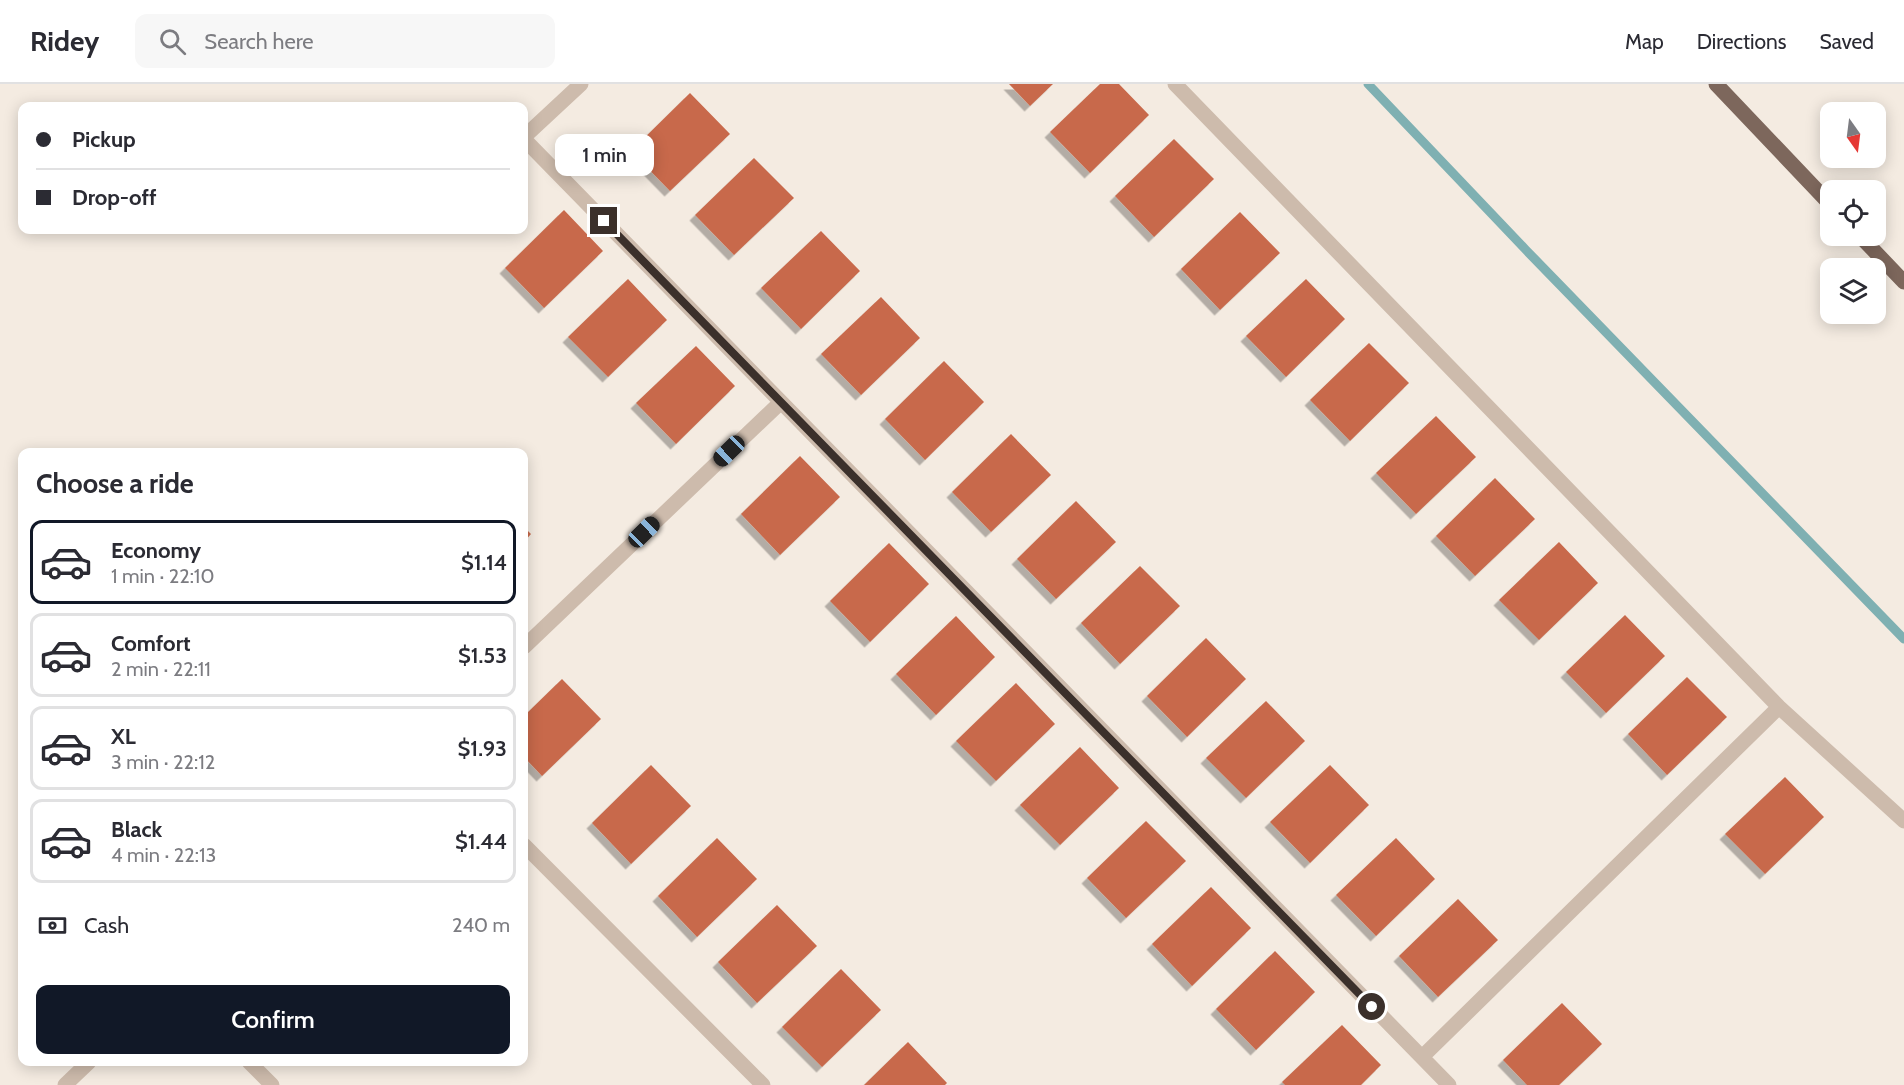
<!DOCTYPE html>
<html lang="en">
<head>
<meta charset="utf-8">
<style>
	body { margin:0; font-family:Cabin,sans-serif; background:#f7f7f7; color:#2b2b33; height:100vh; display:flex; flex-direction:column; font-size:22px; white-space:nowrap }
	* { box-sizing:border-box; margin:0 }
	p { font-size:20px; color:#7c7c81 }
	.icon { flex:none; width:33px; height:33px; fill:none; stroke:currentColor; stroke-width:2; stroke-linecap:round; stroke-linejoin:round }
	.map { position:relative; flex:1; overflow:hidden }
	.panel { position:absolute; left:18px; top:364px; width:510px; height:618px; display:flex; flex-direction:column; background:#fff; border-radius:12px; box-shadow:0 3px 15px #0003 }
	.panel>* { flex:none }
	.banner { position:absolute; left:18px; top:18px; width:510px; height:132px; border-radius:12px; box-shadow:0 3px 15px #0003; display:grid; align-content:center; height:132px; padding:0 18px; background:#fff }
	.needle { width:39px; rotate:166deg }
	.controls { position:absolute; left:1820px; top:18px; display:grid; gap:12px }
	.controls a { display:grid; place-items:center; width:66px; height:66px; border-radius:12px; background:#fff; box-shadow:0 3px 15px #0003; font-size:30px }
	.end { position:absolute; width:27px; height:27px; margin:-14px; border:8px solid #3b302b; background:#fff; box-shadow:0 0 0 3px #fff }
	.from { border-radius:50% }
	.bubble { position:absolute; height:42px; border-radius:12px; background:#fff; box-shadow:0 3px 15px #0003; font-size:20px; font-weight:600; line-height:42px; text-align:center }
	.car { position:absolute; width:18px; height:36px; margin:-18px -9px; border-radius:8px; box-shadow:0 0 4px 2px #0007; background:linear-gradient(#222 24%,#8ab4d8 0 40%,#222 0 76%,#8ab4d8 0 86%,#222 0) }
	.banner b { display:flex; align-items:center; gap:21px; height:57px; font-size:22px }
	.banner b+b { border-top:2px solid #e1e1e2 }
	.banner i { width:15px; height:15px; background:#2b2b33 }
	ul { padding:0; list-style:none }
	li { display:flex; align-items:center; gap:18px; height:84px; margin:0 12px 9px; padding:0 6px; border:3px solid #e1e1e2; border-radius:12px }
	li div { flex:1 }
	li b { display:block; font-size:22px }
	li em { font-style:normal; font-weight:600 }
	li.active { border-color:#111827 }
	li>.icon { width:54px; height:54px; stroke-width:1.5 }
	h2 { padding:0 18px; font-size:27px; line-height:72px }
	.pay { display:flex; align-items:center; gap:15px; height:66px; padding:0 18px; font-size:22px }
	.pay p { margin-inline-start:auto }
	.primary-button { display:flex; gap:12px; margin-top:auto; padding:12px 18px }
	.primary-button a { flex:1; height:69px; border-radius:12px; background:#111827; color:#fff; font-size:24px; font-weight:600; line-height:69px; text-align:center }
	header { display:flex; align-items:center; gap:36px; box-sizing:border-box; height:84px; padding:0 30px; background:#fff; border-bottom:2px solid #e1e1e2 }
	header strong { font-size:28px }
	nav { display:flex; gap:33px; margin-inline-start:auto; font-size:21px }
	.search { width:420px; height:54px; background:#f7f7f7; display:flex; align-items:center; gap:15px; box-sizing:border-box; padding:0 21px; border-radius:12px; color:#7c7c81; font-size:22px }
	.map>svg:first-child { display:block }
</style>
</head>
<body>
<header>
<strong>Ridey</strong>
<div class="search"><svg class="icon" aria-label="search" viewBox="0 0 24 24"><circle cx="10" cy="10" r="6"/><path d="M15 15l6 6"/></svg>Search here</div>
<nav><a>Map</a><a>Directions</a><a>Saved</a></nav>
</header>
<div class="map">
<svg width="1904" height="1001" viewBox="0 0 1904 1001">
	<defs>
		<filter id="shadow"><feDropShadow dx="-5.5" dy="5.5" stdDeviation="0" flood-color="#0004"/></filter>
	</defs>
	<rect width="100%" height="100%" fill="#f4ebe1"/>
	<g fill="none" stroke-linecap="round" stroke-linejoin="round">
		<!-- stream -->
		<path stroke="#7fb0b2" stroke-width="9" d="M1368,0L1526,166L1904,555"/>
	</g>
	<!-- building -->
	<path fill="#c8694b" filter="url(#shadow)" d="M1009,0H1053L1030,22Z
		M1100,0H1119L1149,31L1090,89L1050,48Z
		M690,9L730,50L670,107L631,67Z
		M1174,55L1214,95L1154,153L1115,112Z
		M754,74L794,114L734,171L695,131Z
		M564,126L603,167L544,224L505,184Z
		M1240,128L1280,169L1220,226L1181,185Z
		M821,147L860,187L801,245L761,204Z
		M628,195L667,236L608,293L568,253Z
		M1306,195L1345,235L1286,293L1246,252Z
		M881,213L920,254L861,311L821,270Z
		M1369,259L1409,299L1350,357L1310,316Z
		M696,262L735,302L676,360L636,319Z
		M944,277L984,318L925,376L885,335Z
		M1436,332L1476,373L1416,430L1376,389Z
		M1011,350L1051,391L991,448L952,408Z
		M800,372L840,413L780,471L741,430Z
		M1495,394L1535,435L1475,492L1436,452Z
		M1076,417L1116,458L1056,515L1017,475Z
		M524,443L531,450L524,458Z
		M1559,458L1598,499L1539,556L1499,516Z
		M889,459L929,500L870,558L830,517Z
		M1140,482L1180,522L1120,580L1081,539Z
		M1625,531L1665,572L1606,629L1566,588Z
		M956,532L995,573L936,631L896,590Z
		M1206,554L1246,595L1187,653L1147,612Z
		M1687,593L1727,633L1667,691L1628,650Z
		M562,595L601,635L542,692L524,673V632Z
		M1016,599L1055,640L996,697L956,657Z
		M1266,617L1305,657L1246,714L1206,674Z
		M1080,663L1119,704L1060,761L1020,721Z
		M651,681L691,722L631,780L592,739Z
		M1330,681L1369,721L1310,779L1270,738Z
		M1785,693L1824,733L1765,790L1725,750Z
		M1146,737L1186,777L1126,834L1087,794Z
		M717,754L757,795L697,853L658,812Z
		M1396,754L1435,795L1376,852L1336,811Z
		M1211,803L1251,844L1192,902L1152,860Z
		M1458,815L1498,856L1438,913L1399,872Z
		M777,821L817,862L757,919L718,878Z
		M1275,867L1315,908L1256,966L1216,925Z
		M841,885L881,926L822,983L782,943Z
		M1562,919L1602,960L1559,1001H1527L1503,976Z
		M1342,941L1381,981L1361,1001H1285L1282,998Z
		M908,958L947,999L945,1001H864Z"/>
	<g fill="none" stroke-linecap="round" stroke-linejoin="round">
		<!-- minor -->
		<path stroke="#cdbbac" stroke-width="15" d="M1175,0L1779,623L1904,737
			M524,53L581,0
			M524,55L1449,1001
			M524,563L781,318
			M524,761L763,1001
			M1422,973L1779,623
			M249,978L272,1001
			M65,1001L89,978"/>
		<!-- primary -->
		<path stroke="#7d675c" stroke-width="15" d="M1716,0L1830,120
			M1860,152L1904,198"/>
	</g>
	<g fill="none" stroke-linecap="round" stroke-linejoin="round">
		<!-- route -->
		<path stroke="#3b302b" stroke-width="8" d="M604,137L1372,923"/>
	</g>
</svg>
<div class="controls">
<a><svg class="needle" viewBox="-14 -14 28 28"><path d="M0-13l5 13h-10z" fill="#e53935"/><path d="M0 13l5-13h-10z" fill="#7c7c81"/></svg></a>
<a><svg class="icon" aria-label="locate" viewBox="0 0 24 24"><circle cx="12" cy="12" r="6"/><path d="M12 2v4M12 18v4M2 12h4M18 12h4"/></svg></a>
<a><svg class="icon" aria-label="layers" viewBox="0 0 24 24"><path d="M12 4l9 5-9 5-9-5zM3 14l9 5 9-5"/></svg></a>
</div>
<i class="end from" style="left:1372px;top:923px"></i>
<i class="end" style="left:604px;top:137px"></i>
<div class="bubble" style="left:555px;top:50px;width:99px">1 min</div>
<i class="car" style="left:729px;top:367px;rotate:226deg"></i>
<i class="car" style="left:644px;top:448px;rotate:46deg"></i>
<div class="banner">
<b><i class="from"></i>Pickup</b>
<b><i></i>Drop-off</b>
</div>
<section class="panel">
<h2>Choose a ride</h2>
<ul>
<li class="active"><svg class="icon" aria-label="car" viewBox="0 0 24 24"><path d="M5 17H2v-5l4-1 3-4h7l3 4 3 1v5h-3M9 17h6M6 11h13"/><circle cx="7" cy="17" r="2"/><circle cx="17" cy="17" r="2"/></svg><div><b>Economy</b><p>1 min · 22:10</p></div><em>$1.14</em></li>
<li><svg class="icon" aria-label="car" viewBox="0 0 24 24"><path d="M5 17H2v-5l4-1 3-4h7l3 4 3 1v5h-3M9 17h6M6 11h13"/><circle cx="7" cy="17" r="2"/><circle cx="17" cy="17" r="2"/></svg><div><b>Comfort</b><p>2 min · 22:11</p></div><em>$1.53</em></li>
<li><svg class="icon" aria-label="car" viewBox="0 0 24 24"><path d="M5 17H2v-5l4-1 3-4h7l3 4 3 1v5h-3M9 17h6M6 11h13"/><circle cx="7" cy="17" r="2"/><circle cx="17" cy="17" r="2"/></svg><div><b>XL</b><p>3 min · 22:12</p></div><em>$1.93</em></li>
<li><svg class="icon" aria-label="car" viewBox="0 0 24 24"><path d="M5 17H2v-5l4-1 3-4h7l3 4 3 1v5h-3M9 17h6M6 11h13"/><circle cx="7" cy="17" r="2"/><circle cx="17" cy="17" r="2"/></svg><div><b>Black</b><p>4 min · 22:13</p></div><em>$1.44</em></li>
</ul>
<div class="pay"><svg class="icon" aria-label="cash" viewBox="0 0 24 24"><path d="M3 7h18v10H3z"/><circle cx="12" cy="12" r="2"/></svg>Cash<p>240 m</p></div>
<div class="primary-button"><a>Confirm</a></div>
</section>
</div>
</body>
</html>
